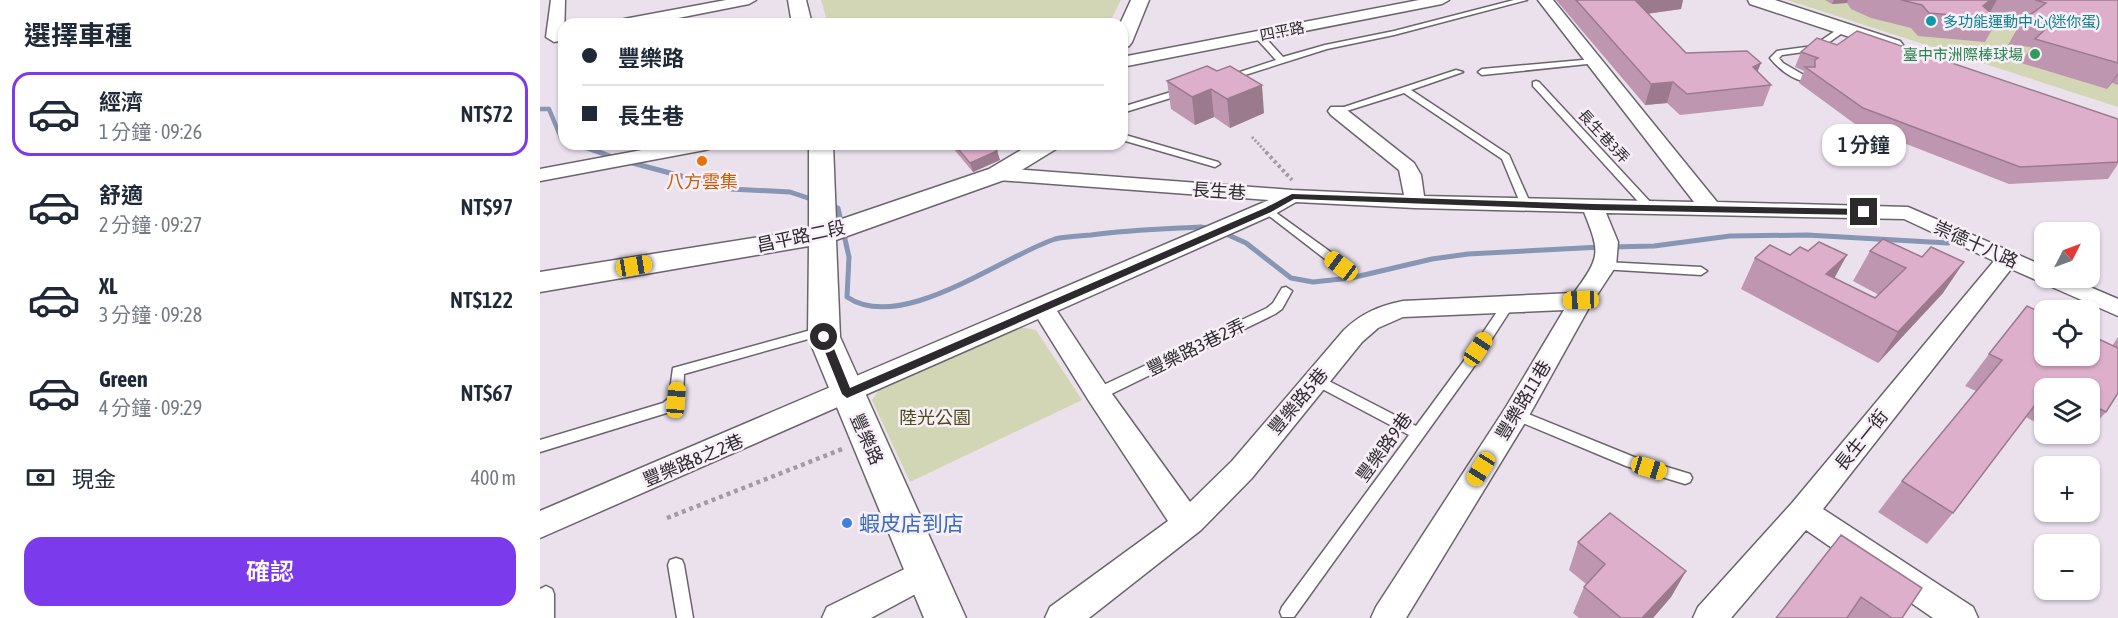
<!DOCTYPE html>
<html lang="zh-TW">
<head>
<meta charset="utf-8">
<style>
	body { margin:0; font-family:"Asap Condensed","Noto Sans TC",sans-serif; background:#f6f6f7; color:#1f2937; height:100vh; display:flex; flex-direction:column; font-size:22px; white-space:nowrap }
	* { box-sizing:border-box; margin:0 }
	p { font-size:20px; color:#747a83 }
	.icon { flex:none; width:33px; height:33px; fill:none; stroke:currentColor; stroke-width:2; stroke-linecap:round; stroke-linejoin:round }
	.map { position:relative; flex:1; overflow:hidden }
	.sheet { display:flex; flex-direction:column; background:#fff; width:540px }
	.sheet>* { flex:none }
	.guide { position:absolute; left:18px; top:18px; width:570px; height:132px; border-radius:18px; box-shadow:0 2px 4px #0004; display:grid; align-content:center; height:132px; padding:0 24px; background:#fff }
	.needle { width:39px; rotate:48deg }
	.fabs { position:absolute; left:1494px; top:222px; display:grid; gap:12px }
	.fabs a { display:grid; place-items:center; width:66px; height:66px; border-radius:12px; background:#fff; box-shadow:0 2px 4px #0004; font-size:30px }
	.end { position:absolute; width:27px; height:27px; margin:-14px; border:8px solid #2d2a2e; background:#fff; box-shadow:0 0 0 3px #fff }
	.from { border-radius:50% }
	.bubble { position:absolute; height:42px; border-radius:18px; background:#fff; box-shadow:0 2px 4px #0004; font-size:20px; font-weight:600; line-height:42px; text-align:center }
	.car { position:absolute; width:18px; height:36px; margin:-18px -9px; border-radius:8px; box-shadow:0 0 4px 2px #0007; background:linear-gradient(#f5c518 24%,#345 0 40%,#f5c518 0 76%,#345 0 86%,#f5c518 0) }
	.guide b { display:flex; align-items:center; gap:21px; height:57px; font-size:22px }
	.guide b+b { border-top:2px solid #e0e1e3 }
	.guide i { width:15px; height:15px; background:#1f2937 }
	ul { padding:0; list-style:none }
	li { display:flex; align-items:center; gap:18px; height:84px; margin:0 12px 9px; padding:0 12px; border:3px solid transparent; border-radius:18px }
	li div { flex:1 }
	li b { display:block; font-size:22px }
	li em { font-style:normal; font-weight:600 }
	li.on { border-color:#7c3aed }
	li>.icon { width:54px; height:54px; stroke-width:1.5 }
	h2 { padding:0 24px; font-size:27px; line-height:72px }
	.pay { display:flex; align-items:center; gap:15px; height:66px; padding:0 24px; font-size:22px }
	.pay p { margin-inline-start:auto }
	.button { display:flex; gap:12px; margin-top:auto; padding:12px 24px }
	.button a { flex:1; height:69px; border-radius:18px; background:#7c3aed; color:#fff; font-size:24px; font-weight:600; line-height:69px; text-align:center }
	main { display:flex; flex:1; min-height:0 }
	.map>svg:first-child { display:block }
</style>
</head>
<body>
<main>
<section class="sheet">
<h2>選擇車種</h2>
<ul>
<li class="on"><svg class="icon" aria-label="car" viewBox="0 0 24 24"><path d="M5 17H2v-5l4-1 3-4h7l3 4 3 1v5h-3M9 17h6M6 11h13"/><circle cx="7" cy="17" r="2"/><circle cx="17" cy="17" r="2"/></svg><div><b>經濟</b><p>1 分鐘 · 09:26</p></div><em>NT$72</em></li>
<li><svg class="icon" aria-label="car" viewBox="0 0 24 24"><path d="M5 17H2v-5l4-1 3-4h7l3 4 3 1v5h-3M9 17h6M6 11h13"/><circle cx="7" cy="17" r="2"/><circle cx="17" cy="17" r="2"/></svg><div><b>舒適</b><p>2 分鐘 · 09:27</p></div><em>NT$97</em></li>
<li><svg class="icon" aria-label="car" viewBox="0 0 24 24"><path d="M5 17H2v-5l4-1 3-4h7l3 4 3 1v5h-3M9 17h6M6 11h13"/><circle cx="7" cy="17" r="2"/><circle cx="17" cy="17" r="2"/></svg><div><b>XL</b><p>3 分鐘 · 09:28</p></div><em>NT$122</em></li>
<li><svg class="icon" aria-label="car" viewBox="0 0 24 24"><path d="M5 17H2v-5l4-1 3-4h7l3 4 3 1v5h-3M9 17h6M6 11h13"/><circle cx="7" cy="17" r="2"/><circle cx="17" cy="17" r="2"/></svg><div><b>Green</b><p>4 分鐘 · 09:29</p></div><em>NT$67</em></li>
</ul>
<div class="pay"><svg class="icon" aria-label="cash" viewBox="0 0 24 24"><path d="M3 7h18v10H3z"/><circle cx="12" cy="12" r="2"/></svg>現金<p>400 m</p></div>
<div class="button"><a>確認</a></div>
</section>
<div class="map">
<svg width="1578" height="618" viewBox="0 0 1578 618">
	<rect width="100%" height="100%" fill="#eae1ec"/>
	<!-- green -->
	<path fill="#d3d6b4" d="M281,0H581L569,24H288Z
		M1247,0H1578V107Z
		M480,327L496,330L542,400L370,482L332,400L341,387Z"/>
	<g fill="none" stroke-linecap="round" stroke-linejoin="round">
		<!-- stream-far1 -->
		<path stroke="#8696b4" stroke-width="4.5" d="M0,109H9L21,138L24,139
			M35,144L64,154"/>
		<!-- stream -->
		<path stroke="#8696b4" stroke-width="5" d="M59,152L75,158
			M85,161L190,189L250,192L277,201
			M289,205L298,208L309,257L307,297C361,334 461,257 515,239C526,236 540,236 551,235C588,230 624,229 661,227L671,229
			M684,233L706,243L751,278L773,282L811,278L892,259L928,254L1061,247
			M1071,247L1114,246L1190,236L1267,235L1408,243"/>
		<!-- service casing -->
		<g stroke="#6c646d" stroke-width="3">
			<path id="service" d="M974,0H987L854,35L787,49L689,80L682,78L736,60L715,37V33H721L743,57L785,45L854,31Z
				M1301,27L1308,29L1278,50L1242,55L1239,58L1243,63L1267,77V81C1254,82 1238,68 1230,58L1237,51L1273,46Z
				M1054,59H1057V63L942,75L938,72L942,69Z
				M916,70L923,72L871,90L969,155L991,205L990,207L986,208L981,205L962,159L864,93L800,113L797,114L792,111Z
				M996,81L999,82L1113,205L1114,207L1113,209H1105L993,86V82Z
				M644,88L648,91L647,93L582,113V107Z
				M582,134L678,162L680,164L675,167L582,140Z
				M728,207L806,263L808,266L806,269H798L724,212L723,210Z
				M1065,262L1161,267L1167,271L1161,275L1061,269L1059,266L1061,263Z
				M746,287L752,291L742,309L735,314L563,398H553L551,394L553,390L727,308L733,303L742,288Z
				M969,299L975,303L933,368L754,617H742L740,612L742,607L869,435L771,383L769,380L771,377H781L876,426L923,362L965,300Z
				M282,327L286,328L288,331L286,334L144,374L143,400L133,411L0,452V440L123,403L129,398L133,368Z
				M976,409L1094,457L1150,474L1152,478L1150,482L1145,484L1086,466L971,418L969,414L971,410Z
				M136,558L142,560L144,565L153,618H137L128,565L130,560Z
				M6,586L12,589L14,594V618H0V589Z"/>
		</g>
		<!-- minor casing -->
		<g stroke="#6c646d" stroke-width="3">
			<path id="minor" d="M11,0H25L24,40L14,42L6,37Z
				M186,0H216L209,4L108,24H76L84,19Z
				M879,0H909L902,4L582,67V57Z
				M998,0H1013L1177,202L1368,207L1504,266V278H1529L1578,299V316L1471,269L1283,509L1433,607L1438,618H1393L1266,530L1191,618H1153L1158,607L1252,503L1454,261L1364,219L1066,213L1078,242L1076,266L1051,304L986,421L866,618H831L836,607L966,407L1024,310L863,317L838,328L822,342L712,478L661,530L549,618H505L510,607L628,521L549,401L498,319L0,538V511L729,200L458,180L451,178L448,174L451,170L458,168L752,190L864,195L859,170L791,115L788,111L791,107H803L874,163L881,175L884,196L1154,202ZM756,202L875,208L1044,212C1061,254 1060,257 1034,293L863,301C839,306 822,313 804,330L692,461L650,502L567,387L517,311L735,214Z
				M134,144H175L172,148L165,150L0,181V169Z
				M385,559L396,563L401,573L396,583L331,618H282L287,607Z"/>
		</g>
		<!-- tertiary casing -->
		<g stroke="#6c646d" stroke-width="3">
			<path id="tertiary" d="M248,0H266L272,24H252Z
				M591,0H609L592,42L589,46L582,48V24H580Z
				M1208,0H1235L1360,41L1363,45L1360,49H1346L1210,4Z
				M269,144H293L296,221L449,169L491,144H520L516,149L467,179L296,240L300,337L426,618H384L268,337L269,246L0,292V272L269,229Z"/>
		</g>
		<!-- path-far2 -->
		<path stroke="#a29ba3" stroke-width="3" stroke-dasharray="2 2" stroke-linecap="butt" d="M712,137L728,154"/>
		<!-- path-far1 -->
		<path stroke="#a29ba3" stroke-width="4" stroke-dasharray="3 3" stroke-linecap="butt" d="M726,152L752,180"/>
		<!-- path -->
		<path stroke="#a29ba3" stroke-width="4.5" stroke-dasharray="4 4" stroke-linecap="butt" d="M127,518L305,448"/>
		<!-- service -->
		<use href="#service" fill="#fff" fill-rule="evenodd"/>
		<!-- minor -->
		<use href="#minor" fill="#fff" fill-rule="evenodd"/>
		<!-- tertiary -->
		<use href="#tertiary" fill="#fff" fill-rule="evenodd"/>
	</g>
	<!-- wall -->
	<path fill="#bf96af" d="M1016,0H1143L1141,9L1108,14L1146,53L1217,72L1231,85L1223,106L1140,115L1127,103L1105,105Z
		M1285,0H1578V85L1572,83L1567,89L1481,63L1491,47L1468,45L1481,22L1450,12L1458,19L1445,42L1378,36L1371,28L1331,18L1311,9L1307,3L1292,4Z
		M1297,45L1578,119V164L1568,179L1469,184L1315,124L1259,83L1264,71L1255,67L1261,52Z
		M667,66L724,113L690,128L674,117L655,125L631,109L627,81Z
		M411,144H451L457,151L460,160L433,172L411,146Z
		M1343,239L1403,293L1338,363L1201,289L1215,258L1295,278L1335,298L1339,295L1313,281L1330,251Z
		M1578,337V393L1566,412L1550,430V388H1504V427L1486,417L1413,513L1387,544L1338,512L1362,481L1436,391L1425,386L1449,354L1572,346Z
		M1516,434H1546L1536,444Z
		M1301,535L1362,618H1236Z
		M1038,542L1146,571L1131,597L1113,618H1039L1033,613L1044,587L1046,584L1029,570Z"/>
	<!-- shaded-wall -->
	<path fill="#9b7a8e" d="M1091,0H1143L1141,9L1087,16Z
		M1294,0H1308L1307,3L1292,4Z
		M1450,0H1457L1450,12L1443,18V6Z
		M1221,63L1213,83V67Z
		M1578,73V75L1567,89Z
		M1133,82L1127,103L1105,105L1111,84Z
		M722,85L724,113L690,128L687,99Z
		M671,89L674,117L655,125L652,97Z
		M457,151L460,160L433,172L430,163Z
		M1307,255L1290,286L1286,274Z
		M1424,262L1403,293L1338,363L1358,332Z
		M1146,571L1131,597L1113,618H1102Z"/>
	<!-- building -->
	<path fill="#deafcb" stroke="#9b7a8e" stroke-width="1.5" d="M1036,0H1095L1146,53L1207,51L1221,63L1213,67L1231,85L1147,94L1133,82L1111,84Z
		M1361,0H1450L1443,6L1458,19L1389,13L1382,5Z
		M1495,0H1578V63L1495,39L1511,24L1482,21L1506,3Z
		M1317,31L1578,119V162L1480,167L1323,108L1265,67H1275V60L1278,58L1261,52L1277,38L1297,45Z
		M667,66L677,71L690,66L722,85L687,99L671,89L652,97L627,81Z
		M414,144H451L457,151L430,163Z
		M1343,239L1382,257L1391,247L1424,262L1358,332L1215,258L1230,245L1250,255L1260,247L1268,251L1279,242L1307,255L1286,274L1335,298L1366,268L1330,251Z
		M1487,306L1504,314V356H1550V335L1578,348V393L1566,412L1550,404V388H1519L1511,385L1508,388H1504V393L1413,513L1362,481L1462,360L1449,354Z
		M1070,513L1146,571L1102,618H1081L1044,587L1065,564L1038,542Z
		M1301,535L1382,588L1362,618H1352L1321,597L1307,618H1236Z"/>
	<!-- route -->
	<path fill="#2d2a2e" d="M752,194L1053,204L1324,209L1328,212L1324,215L1053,210L754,199L731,212L307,398L302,394L279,337L281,334H288L310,388L725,208Z"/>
	<!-- markers -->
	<circle fill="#0f9aa8" stroke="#f8eff9" stroke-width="2" cx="1391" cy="21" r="6"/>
	<circle fill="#2e9e5b" stroke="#f8eff9" stroke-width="2" cx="1495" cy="54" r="6"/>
	<circle fill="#e8710a" stroke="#f8eff9" stroke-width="2" cx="162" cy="161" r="6"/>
	<circle fill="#3f7fe0" stroke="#f8eff9" stroke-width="2" cx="307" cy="523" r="6"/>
	<g text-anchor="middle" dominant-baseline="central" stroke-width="5" stroke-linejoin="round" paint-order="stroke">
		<!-- far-culture labels -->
		<g font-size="15" fill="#0d838f" stroke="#f8eff9" text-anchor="start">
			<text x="1403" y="21">多功能運動中心(迷你蛋)</text>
		</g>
		<!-- far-street labels -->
		<g font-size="15" fill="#2d2a2e" stroke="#f8eff9">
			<text transform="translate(742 31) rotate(-11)">四平路</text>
			<text transform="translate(1064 136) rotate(47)">長生巷3弄</text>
		</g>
		<!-- far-leisure labels -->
		<g font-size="15" fill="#27864d" stroke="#f8eff9" text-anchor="end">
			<text x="1483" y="54">臺中市洲際棒球場</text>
		</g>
		<!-- food labels -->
		<g font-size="18" fill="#c56008" stroke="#f8eff9">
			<text x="162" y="181">八方雲集</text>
		</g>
		<!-- street labels -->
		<g font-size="18" fill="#2d2a2e" stroke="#f8eff9">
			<text transform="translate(679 191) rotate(4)">長生巷</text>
			<text transform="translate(261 236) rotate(-12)">昌平路二段</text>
			<text transform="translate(1436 244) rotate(24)">崇德十八路</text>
			<text transform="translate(656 347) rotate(-26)">豐樂路3巷2弄</text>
			<text transform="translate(983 400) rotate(-59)">豐樂路11巷</text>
			<text transform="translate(758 401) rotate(-50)">豐樂路5巷</text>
			<text transform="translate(327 439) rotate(66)">豐樂路</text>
			<text transform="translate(1321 440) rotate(-51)">長生一街</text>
			<text transform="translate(844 447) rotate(-54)">豐樂路9巷</text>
			<text transform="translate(153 460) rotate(-23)">豐樂路8之2巷</text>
		</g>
		<!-- park labels -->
		<g font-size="18" fill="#4a4d14" stroke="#f8eff9">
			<text x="395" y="417">陸光公園</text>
		</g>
		<!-- near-shop labels -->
		<g font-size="21" fill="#366cbe" stroke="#f8eff9" text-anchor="start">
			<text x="319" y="523">蝦皮店到店</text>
		</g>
	</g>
</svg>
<div class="fabs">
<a><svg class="needle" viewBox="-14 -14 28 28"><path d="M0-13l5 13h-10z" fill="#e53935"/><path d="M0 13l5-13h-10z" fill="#747a83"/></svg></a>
<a><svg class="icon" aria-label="locate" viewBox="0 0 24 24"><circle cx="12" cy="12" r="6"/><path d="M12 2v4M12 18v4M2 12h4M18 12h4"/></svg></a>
<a><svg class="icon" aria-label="layers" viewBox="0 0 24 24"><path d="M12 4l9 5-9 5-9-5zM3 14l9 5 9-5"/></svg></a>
<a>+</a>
<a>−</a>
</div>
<i class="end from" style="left:284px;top:337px"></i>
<i class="end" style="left:1324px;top:212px"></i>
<div class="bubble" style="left:1282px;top:124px;width:84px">1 分鐘</div>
<i class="car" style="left:94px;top:266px;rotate:81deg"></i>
<i class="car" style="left:801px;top:266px;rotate:307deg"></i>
<i class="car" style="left:1041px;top:300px;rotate:268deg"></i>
<i class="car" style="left:938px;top:349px;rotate:34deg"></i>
<i class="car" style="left:136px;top:400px;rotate:5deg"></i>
<i class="car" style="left:1109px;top:468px;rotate:107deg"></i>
<i class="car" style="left:941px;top:469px;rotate:212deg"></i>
<div class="guide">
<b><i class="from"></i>豐樂路</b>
<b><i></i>長生巷</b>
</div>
</div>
</main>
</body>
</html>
